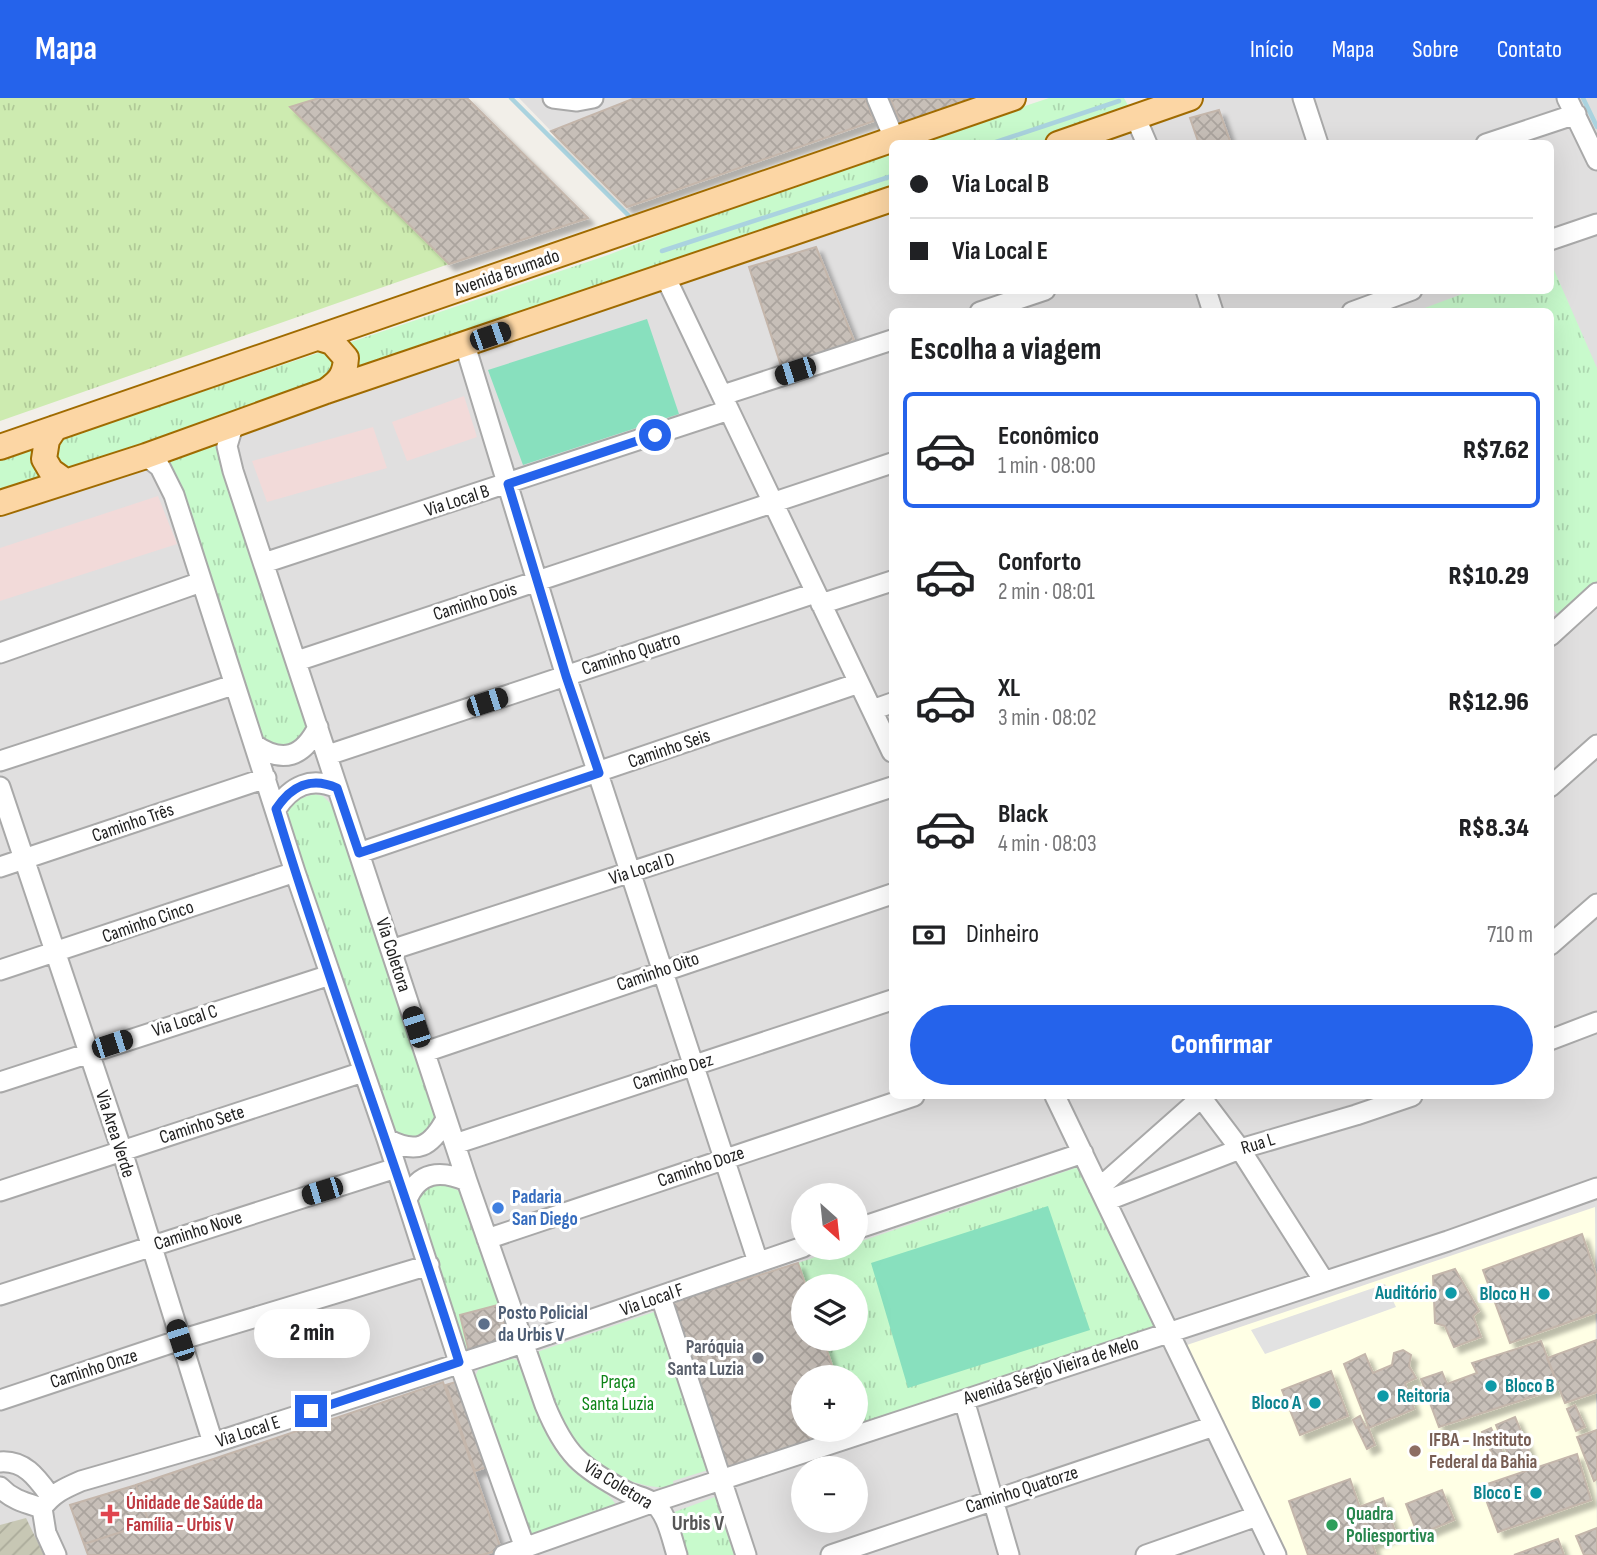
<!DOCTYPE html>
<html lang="pt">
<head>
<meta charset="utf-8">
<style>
	body { margin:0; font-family:"Sofia Sans Condensed",sans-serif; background:#f6f6f6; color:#202124; height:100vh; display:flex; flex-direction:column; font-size:26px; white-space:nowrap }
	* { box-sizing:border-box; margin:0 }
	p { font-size:23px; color:#757577 }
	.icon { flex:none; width:38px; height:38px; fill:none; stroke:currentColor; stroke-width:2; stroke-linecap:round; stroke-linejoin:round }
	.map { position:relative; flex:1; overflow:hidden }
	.side { position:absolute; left:889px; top:210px; width:665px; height:791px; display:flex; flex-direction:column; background:#fff; border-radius:10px; box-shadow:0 7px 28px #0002 }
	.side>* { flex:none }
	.top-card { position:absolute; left:889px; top:42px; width:665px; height:154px; border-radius:10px; box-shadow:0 7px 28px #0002; display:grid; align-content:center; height:154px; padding:0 21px; background:#fff }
	.needle { width:46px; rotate:153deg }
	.tools { position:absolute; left:791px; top:1085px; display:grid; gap:14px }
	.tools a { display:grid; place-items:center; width:77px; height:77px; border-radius:50%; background:#fff; box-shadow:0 7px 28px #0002; font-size:35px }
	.end { position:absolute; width:32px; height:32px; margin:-16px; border:9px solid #2563eb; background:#fff; box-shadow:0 0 0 4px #fff }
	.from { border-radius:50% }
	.bubble { position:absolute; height:49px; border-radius:24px; background:#fff; box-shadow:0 7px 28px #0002; font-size:23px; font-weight:800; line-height:49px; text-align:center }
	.car { position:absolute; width:21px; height:42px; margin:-21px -10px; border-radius:9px; box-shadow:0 0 5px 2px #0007; background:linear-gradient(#222 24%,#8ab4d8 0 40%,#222 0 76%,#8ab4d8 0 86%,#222 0) }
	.top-card b { display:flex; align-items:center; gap:24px; height:66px; font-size:26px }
	.top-card b+b { border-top:2px solid #e0e0e0 }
	.top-card i { width:18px; height:18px; background:#202124 }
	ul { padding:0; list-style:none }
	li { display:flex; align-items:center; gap:21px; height:116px; margin:0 14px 10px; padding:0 7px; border:4px solid transparent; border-radius:10px }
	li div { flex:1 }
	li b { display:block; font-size:26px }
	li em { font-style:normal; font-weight:800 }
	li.current { border-color:#2563eb }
	li>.icon { width:63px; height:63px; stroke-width:1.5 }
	h2 { padding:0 21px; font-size:32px; line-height:84px }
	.pay { display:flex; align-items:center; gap:18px; height:77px; padding:0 21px; font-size:26px }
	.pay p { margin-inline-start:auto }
	.primary-button { display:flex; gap:14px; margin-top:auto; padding:14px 21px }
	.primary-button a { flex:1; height:80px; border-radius:42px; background:#2563eb; color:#fff; font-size:28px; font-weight:800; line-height:80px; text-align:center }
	header { display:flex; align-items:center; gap:42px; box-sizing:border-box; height:98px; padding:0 35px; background:#2563eb; color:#fff }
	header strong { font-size:33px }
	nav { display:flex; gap:38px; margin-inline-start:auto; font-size:24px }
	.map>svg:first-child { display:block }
</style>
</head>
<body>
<header>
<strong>Mapa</strong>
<nav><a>Início</a><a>Mapa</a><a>Sobre</a><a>Contato</a></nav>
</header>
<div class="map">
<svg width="1597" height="1457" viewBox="0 0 1597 1457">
	<defs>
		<pattern id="construction-furrows" width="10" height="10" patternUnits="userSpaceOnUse" patternTransform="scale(1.75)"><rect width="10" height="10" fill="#c7c7b4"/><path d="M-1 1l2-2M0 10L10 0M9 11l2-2" fill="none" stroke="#abab9a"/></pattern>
		<pattern id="grass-tufts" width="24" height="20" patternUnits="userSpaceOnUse" patternTransform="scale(1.75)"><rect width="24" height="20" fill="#cdebb0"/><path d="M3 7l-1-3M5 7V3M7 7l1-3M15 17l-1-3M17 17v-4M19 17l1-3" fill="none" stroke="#b0c997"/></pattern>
		<pattern id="park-tufts" width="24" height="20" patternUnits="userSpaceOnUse" patternTransform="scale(1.75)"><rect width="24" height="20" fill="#c8facc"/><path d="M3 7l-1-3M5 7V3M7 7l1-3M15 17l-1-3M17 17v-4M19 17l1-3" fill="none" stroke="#acd6af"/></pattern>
		<pattern id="building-cross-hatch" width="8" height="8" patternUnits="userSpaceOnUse" patternTransform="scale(1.75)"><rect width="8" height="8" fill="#c7bfb8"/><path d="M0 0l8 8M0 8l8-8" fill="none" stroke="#aba49e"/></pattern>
		<filter id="shadow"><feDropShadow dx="6" dy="6" stdDeviation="2" flood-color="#0004"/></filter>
	</defs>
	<rect width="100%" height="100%" fill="#f2efe9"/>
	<!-- residential -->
	<path fill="#e0dfdf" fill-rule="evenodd" d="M519,0H635L551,33Z
		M1203,0H1597V1457H0V409L892,106V192H1550V46L1070,45ZM892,214H1550V998H892ZM803,1097H856V1150H803ZM803,1188H856V1241H803ZM803,1279H856V1332H803ZM803,1370H856V1423H803Z"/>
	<!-- commercial -->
	<path fill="#f2dad9" d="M464,298L477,339L407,363L392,324Z
		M373,329L387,370L267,404L252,363Z
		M158,398L177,446L0,503V450Z"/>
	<!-- education -->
	<path fill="#ffffe5" d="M1595,1109L1597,1457H1284L1181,1249Z"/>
	<!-- construction -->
	<path fill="url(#construction-furrows)" d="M26,1420L44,1457H0V1427Z"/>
	<!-- grass -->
	<path fill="url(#grass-tufts)" d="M0,0H319L291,9L449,166L0,323Z"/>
	<!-- park -->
	<path fill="url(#park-tufts)" d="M1049,0H1124L1129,9L1046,45L912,46Z
		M892,52V97L357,279C359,265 358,256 348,245L608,157L750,102Z
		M1551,165L1597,270V487L1559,518L1550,508V214H1414L1470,193L1550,192Z
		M324,253L332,255L338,277L73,376L55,367L57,345L67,339Z
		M226,339L310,628L305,638L284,652L261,645L157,363Z
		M38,348C34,360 34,369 41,379L0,401V361Z
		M313,696L323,698L336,711L439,1016L438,1029L409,1046L388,1032L287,719L290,705Z
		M1081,1068L1160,1235L856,1332V1279H836L823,1241H856V1188H806L798,1165L842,1150H856V1145Z
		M435,1087L449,1088L461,1094L511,1228V1238L507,1245L464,1254L416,1105C420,1094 424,1090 435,1087Z
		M654,1214L708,1372L673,1383L674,1389C638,1393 597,1371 575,1343C559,1324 545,1278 537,1254Z
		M509,1259C511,1260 517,1262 519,1263C533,1275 539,1325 550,1344C558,1357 566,1368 578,1377C592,1388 613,1395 618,1412L529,1441L474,1282L478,1272Z
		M715,1399L734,1457H684L669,1416Z"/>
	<!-- pitch -->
	<path fill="#88e0be" d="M647,221L679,316L523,367L488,272Z
		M1048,1108L1090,1232L908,1290L871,1165Z"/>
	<!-- parking -->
	<path fill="#e2e2e2" d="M1385,1186L1396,1209L1265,1256L1251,1232Z"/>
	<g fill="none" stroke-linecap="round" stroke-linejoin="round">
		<!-- stream -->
		<path stroke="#aad3df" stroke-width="4.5" d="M511,0L631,120
			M1583,0L1597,29
			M990,46L1119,3
			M662,153L892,78"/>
	</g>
	<!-- building -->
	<path fill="url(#building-cross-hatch)" stroke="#c4b6ab" stroke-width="2" filter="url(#shadow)" d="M319,0H467L588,120L449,166L290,9Z
		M635,0H865L874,23L627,109L551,33Z
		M890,0H992L903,31Z
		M1219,12L1231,46H1199L1190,20Z
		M816,149L858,252L783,274L749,169Z
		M1582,1136L1597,1179V1214L1510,1245L1483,1172Z
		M798,1165L806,1188H803V1241H823L836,1279H803V1332H841L725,1371L669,1205Z
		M1455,1171L1479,1213L1473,1218L1481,1239L1454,1249L1445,1228L1435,1225L1433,1178Z
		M498,1207L508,1235L504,1241L475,1251L468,1250L460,1217Z
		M1597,1242V1294L1565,1305L1547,1260Z
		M1541,1243L1559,1290L1439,1329L1421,1281L1442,1274L1447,1286L1477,1275L1472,1265Z
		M1403,1252L1411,1257L1409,1268L1416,1280L1405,1285L1414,1311L1369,1330L1344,1266L1365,1256L1373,1275L1392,1267L1394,1255Z
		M1331,1273L1348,1318L1300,1337L1282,1292Z
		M459,1283L487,1369L475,1373L446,1287Z
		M443,1284L501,1451L483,1457H88L84,1446L149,1425L136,1387Z
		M1575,1307L1585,1329L1576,1333L1567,1311Z
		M1360,1318L1366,1330L1368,1329L1375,1347L1367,1351L1353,1322Z
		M1515,1319L1529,1353L1510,1361L1496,1327Z
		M1491,1330L1503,1356L1494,1360L1482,1334Z
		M1597,1332V1381L1594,1383L1577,1339Z
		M1577,1356L1591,1402L1498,1434L1481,1388Z
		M1350,1381L1376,1457H1308L1289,1403Z
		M136,1387L149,1425L84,1446L70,1407Z
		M1442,1392L1454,1422L1418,1437L1406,1406Z
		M1383,1400L1396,1436L1372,1445L1359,1409Z
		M1597,1430V1457H1584L1576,1438Z
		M1558,1441L1564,1457H1514Z"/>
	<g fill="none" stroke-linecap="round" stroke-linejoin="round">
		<!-- minor casing -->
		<g stroke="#a9a9a9" stroke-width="23">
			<path id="minor" d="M553,0L577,3L593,0
				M877,0L894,40
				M1303,0L1318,46
				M1567,0L1597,62
				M1135,18L1147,46
				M1486,46L1576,16
				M1550,142L1597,126
				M665,178L892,654
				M1206,192L1213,214
				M980,214L1045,192
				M1352,214L1412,192
				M465,247L566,578L758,1164
				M723,297L892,242
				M234,325L227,348L233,373L467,1083L545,1307C565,1356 581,1370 627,1394C635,1398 645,1399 652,1404C667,1413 672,1442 677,1457
				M146,358L160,369L174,397L295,774L387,1041L459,1264L525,1450
				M264,465L729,312
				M821,506L892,483
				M1550,538L1597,495
				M0,555L201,484
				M297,563L892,365
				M872,612L892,605
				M255,647C283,666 303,659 318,629
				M328,657L815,495
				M0,663L233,587
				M0,689L122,1053L213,1345
				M1550,689L1597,647
				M276,711C291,688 311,678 337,690
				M359,755L859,585
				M0,769L266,680
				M1550,847L1597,806
				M391,852L892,689
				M0,872L295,774
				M1550,942L1597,924
				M425,954L892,796
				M0,984L330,877
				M1055,998L1276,1457
				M1200,998L1240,1051L1324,1183
				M387,1041C417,1057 431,1049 446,1021
				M455,1046L892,902
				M1099,1090L1203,998
				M0,1093L363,974
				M407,1102C418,1073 441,1072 467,1083
				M1106,1103L1240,1051L1356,1017L1412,998
				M856,1131L1083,1055
				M487,1141L914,998
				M0,1197L396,1070
				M661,1199L746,1457
				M0,1302L180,1242L429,1167
				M964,1302L1009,1457
				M0,1364C25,1362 37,1380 51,1399
				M0,1389C12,1402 26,1405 42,1410
				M42,1410C53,1395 65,1390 81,1383L213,1345L523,1245L803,1149
				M42,1410L46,1435L56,1457
				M504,1457L654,1404L1448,1143L1597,1090
				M831,1457L1214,1328
				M1146,1457L1257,1418"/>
		</g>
		<!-- major casing -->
		<g stroke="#a06b00" stroke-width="28">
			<path id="major" d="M1058,46L1190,0
				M319,240L332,244L346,260C345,277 340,283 326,293
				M55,330L47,342L44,361L51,373L65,383
				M0,349L1013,0
				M0,405L146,358L326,293L892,101"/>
		</g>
		<!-- minor -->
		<use href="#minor" stroke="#fff" stroke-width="19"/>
		<!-- major -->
		<use href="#major" stroke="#fcd6a4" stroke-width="24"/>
	</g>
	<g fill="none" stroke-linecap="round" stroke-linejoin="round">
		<!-- route -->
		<path stroke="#2563eb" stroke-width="9" d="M311,1313L459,1264C401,1079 332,897 276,711C291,688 311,678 337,690L359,755L599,675L566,578L508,386L655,337"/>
	</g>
	<!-- markers -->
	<circle fill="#3f7fe0" stroke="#fff" stroke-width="2.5" cx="498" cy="1110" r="7"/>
	<g fill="#0f9aa8" stroke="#fff" stroke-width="2.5">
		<circle cx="1451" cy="1195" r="7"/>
		<circle cx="1544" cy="1196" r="7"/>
		<circle cx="1491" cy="1288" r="7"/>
		<circle cx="1383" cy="1298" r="7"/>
		<circle cx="1315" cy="1305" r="7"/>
		<circle cx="1536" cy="1395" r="7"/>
	</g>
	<circle fill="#5c6f8a" stroke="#fff" stroke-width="2.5" cx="484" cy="1226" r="7"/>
	<circle fill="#6b7280" stroke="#fff" stroke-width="2.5" cx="758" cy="1260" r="7"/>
	<circle fill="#8d6e63" stroke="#fff" stroke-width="2.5" cx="1415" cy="1353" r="7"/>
	<path fill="#e0444e" stroke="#fff" stroke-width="2.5" d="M106.5 1405.5h7v7h7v7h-7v7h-7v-7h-7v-7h7z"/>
	<circle fill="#2e9e5b" stroke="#fff" stroke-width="2.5" cx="1332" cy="1427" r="7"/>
	<g text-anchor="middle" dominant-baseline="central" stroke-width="6" stroke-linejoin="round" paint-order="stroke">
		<!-- street labels -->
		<g font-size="19" fill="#222" stroke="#fff">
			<text transform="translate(507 175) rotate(-19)">Avenida Brumado</text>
			<text transform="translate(457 403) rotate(-18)">Via Local B</text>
			<text transform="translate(475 504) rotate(-18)">Caminho Dois</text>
			<text transform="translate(631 556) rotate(-18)">Caminho Quatro</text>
			<text transform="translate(669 651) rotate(-19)">Caminho Seis</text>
			<text transform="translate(133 725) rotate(-19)">Caminho Três</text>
			<text transform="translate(642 771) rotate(-18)">Via Local D</text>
			<text transform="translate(148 824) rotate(-19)">Caminho Cinco</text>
			<text transform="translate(393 857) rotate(72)">Via Coletora</text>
			<text transform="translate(658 874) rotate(-19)">Caminho Oito</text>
			<text transform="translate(185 923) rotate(-18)">Via Local C</text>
			<text transform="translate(673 974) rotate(-18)">Caminho Dez</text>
			<text transform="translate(202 1027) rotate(-18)">Caminho Sete</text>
			<text transform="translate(115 1036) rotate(72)">Via Area Verde</text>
			<text transform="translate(1258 1046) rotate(-17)">Rua L</text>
			<text transform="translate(701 1069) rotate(-19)">Caminho Doze</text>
			<text transform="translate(198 1133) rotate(-18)">Caminho Nove</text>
			<text transform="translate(652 1202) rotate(-19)">Via Local F</text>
			<text transform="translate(94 1271) rotate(-18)">Caminho Onze</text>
			<text transform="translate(1051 1273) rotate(-18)">Avenida Sérgio Vieira de Melo</text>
			<text transform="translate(248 1334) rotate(-18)">Via Local E</text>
			<text transform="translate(618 1387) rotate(31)">Via Coletora</text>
			<text transform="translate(1022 1392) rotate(-18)">Caminho Quatorze</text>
		</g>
		<!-- shop labels -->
		<g font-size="19" font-weight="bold" fill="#366cbe" stroke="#fff" text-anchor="start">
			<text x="512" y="1099">Padaria<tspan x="512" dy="22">San Diego</tspan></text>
		</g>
		<!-- culture labels -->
		<g font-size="19" font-weight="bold" fill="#0d838f" stroke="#fff" text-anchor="end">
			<text x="1437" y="1195">Auditório</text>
			<text x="1530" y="1196">Bloco H</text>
			<text x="1505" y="1288" text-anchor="start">Bloco B</text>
			<text x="1397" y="1298" text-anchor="start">Reitoria</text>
			<text x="1301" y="1305">Bloco A</text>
			<text x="1522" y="1395">Bloco E</text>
		</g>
		<!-- service labels -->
		<g font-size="19" font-weight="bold" fill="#4e5e75" stroke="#fff" text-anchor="start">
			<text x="498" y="1215">Posto Policial<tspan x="498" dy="22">da Urbis V</tspan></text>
		</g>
		<!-- worship labels -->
		<g font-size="19" font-weight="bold" fill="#5b616d" stroke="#fff" text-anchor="end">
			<text x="744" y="1249">Paróquia<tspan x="744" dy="22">Santa Luzia</tspan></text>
		</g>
		<!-- park labels -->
		<g font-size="19" fill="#0c8416" stroke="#fff">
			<text x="618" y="1284">Praça<tspan x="618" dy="22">Santa Luzia</tspan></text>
		</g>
		<!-- education labels -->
		<g font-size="19" font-weight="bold" fill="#785e54" stroke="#fff" text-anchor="start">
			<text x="1429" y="1342">IFBA - Instituto<tspan x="1429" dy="22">Federal da Bahia</tspan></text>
		</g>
		<!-- health labels -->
		<g font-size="19" font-weight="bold" fill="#be3a42" stroke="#fff" text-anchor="start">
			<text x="126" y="1405">Únidade de Saúde da<tspan x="126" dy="22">Família - Urbis V</tspan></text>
		</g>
		<!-- leisure labels -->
		<g font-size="19" font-weight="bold" fill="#27864d" stroke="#fff" text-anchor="start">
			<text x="1346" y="1416">Quadra<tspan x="1346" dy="22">Poliesportiva</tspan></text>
		</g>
		<!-- neighbourhood labels -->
		<g font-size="21" font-weight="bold" fill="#555" stroke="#fff">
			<text x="698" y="1425">Urbis V</text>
		</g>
	</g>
</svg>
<div class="tools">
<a><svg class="needle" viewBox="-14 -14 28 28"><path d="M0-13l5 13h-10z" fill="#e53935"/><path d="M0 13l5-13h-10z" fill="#757577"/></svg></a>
<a><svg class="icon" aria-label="layers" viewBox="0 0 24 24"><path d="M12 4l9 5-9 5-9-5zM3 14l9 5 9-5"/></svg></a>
<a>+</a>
<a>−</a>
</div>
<i class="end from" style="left:655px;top:337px"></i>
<i class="end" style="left:311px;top:1313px"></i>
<div class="bubble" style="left:254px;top:1211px;width:116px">2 min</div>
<i class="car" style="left:490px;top:238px;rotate:71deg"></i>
<i class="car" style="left:795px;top:273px;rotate:252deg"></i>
<i class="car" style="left:487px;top:604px;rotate:72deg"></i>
<i class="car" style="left:416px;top:929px;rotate:342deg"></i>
<i class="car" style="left:112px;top:946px;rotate:72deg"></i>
<i class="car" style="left:322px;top:1093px;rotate:253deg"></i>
<i class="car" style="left:180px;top:1242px;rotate:342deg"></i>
<div class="top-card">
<b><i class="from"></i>Via Local B</b>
<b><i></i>Via Local E</b>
</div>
<section class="side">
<h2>Escolha a viagem</h2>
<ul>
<li class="current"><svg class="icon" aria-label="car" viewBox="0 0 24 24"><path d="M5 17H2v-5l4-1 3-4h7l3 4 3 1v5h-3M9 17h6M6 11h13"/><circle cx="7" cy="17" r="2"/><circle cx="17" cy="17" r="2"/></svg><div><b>Econômico</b><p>1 min · 08:00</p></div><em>R$7.62</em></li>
<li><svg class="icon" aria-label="car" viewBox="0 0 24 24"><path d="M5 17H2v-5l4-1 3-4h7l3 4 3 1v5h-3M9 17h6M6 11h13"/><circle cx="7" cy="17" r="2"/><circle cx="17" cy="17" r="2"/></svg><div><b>Conforto</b><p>2 min · 08:01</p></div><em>R$10.29</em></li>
<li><svg class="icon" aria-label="car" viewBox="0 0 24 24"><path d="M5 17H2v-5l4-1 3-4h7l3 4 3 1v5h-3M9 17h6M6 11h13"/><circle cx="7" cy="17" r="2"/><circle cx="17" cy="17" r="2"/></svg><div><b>XL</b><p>3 min · 08:02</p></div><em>R$12.96</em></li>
<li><svg class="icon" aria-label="car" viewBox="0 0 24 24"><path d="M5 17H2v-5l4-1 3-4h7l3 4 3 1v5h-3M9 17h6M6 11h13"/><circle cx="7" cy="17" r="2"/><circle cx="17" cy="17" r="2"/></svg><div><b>Black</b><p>4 min · 08:03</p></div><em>R$8.34</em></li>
</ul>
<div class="pay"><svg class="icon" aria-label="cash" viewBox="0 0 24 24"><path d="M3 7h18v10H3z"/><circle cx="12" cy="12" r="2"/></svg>Dinheiro<p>710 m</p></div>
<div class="primary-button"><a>Confirmar</a></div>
</section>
</div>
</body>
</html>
